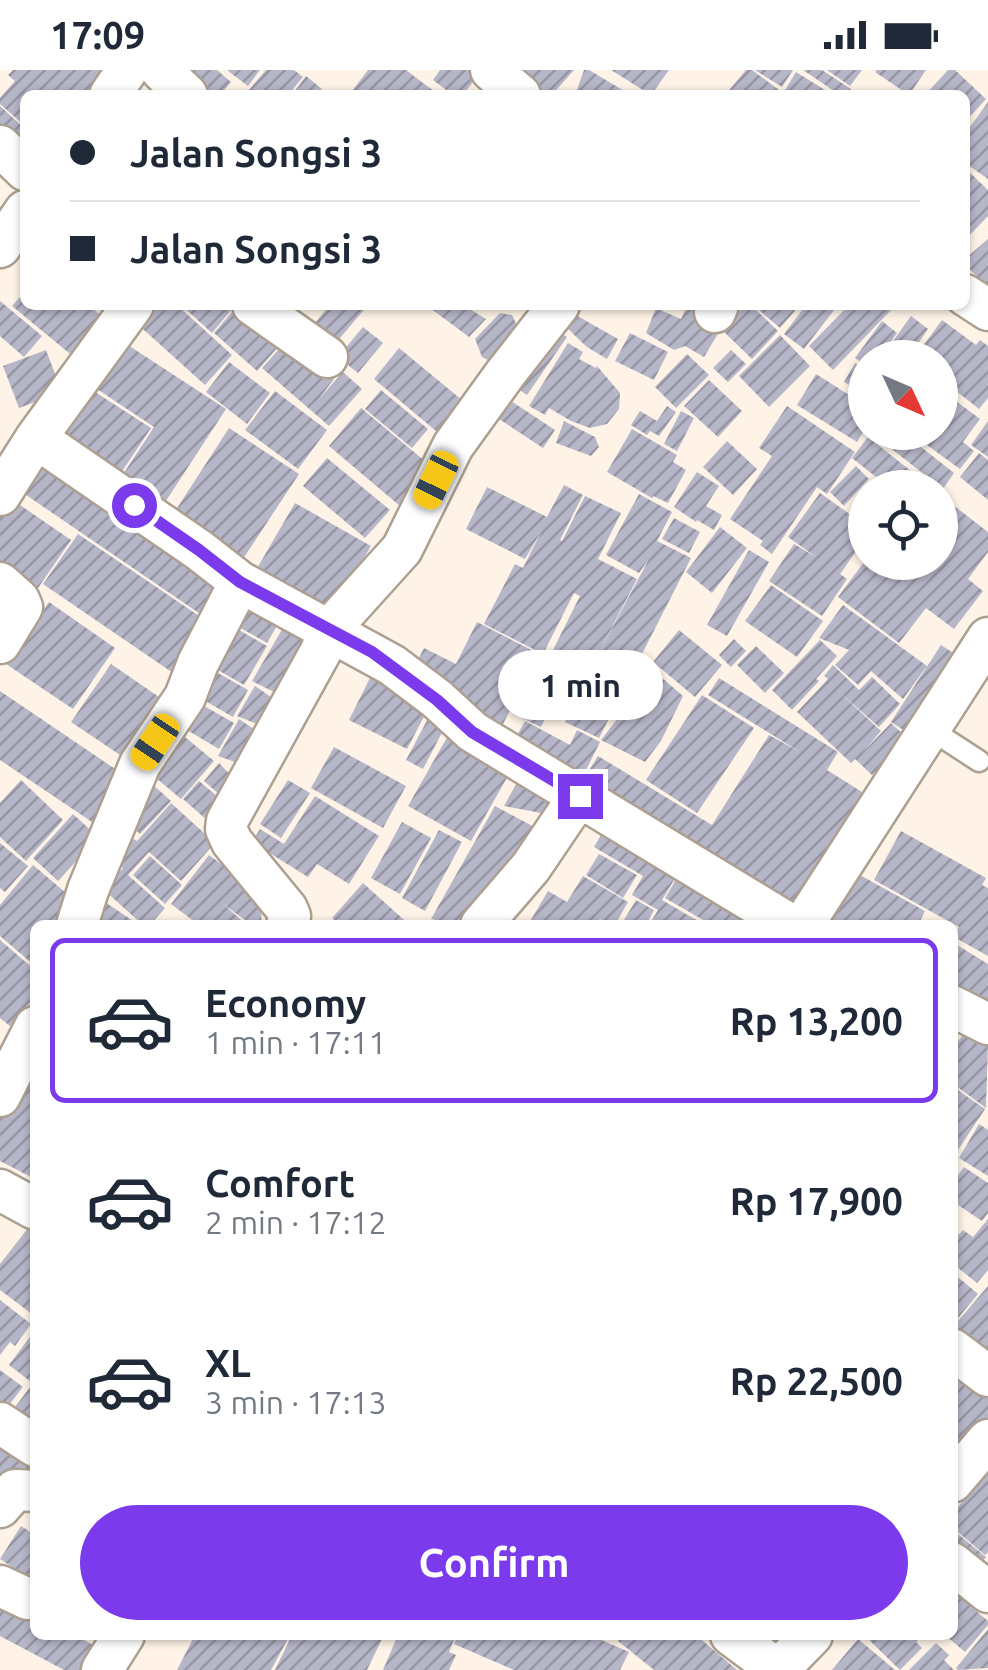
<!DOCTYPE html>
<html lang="en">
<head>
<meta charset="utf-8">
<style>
	body { margin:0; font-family:Ubuntu,sans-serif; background:#f2f2f3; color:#1f2937; height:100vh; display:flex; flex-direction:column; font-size:38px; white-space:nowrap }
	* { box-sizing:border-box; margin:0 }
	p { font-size:32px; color:#747a83 }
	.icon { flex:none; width:55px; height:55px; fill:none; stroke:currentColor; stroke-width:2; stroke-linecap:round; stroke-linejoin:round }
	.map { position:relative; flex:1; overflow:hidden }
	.details { position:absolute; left:30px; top:850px; width:928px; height:720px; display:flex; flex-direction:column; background:#fff; border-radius:15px; box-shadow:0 2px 8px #0004 }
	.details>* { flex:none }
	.top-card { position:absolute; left:20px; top:20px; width:950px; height:220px; border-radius:15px; box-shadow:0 2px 8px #0004; display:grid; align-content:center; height:220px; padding:0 50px; background:#fff }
	.needle { width:65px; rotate:134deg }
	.fabs { position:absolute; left:848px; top:270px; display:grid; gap:20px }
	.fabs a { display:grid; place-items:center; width:110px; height:110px; border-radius:50%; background:#fff; box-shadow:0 2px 8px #0004; font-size:50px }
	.end { position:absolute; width:45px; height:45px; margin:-22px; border:12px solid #7c3aed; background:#fff; box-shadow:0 0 0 5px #fff }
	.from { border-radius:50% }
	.bubble { position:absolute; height:70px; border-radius:35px; background:#fff; box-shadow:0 2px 8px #0004; font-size:32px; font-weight:700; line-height:70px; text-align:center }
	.car { position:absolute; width:30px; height:60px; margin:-30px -15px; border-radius:12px; box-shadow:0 0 8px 2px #0007; background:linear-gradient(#f5c518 24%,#345 0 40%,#f5c518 0 76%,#345 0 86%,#f5c518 0) }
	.top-card b { display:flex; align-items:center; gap:35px; height:95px; font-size:38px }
	.top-card b+b { border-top:2px solid #e0e1e3 }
	.top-card i { width:25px; height:25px; background:#1f2937 }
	ul { padding:18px 0 0; list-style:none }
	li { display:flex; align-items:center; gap:30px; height:165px; margin:0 20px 15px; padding:0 30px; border:5px solid transparent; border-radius:15px }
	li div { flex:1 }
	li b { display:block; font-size:38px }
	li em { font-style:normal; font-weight:700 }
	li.on { border-color:#7c3aed }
	li>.icon { width:90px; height:90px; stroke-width:1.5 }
	.primary-button { display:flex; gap:20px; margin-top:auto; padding:20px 50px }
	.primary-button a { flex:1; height:115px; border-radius:60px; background:#7c3aed; color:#fff; font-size:40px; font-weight:700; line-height:115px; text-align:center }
	.status { display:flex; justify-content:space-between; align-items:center; height:70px; padding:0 50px; background:#fff; direction:ltr }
	.status svg { height:28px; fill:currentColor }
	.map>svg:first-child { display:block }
</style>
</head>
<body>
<div class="status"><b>17:09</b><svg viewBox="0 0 49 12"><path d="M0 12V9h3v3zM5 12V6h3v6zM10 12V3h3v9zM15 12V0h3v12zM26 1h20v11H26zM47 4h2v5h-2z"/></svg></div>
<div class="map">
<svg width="988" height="1600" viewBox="0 0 988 1600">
	<defs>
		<pattern id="building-hatch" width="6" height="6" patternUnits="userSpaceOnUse" patternTransform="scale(2.5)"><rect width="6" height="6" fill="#b6b6c9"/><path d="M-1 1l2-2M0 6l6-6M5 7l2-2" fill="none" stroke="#9595a4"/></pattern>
	</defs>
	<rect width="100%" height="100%" fill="#fef3e6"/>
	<!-- building -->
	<path fill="url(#building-hatch)" d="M13,0H108L85,25H25V56L0,34V28L15,11L8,5Z
		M166,0H217L231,12L220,25H194Z
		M227,0H260L248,16Z
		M266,0H294L303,7L288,25H255L249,20Z
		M368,0H406L439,25H349Z
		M440,0H475L480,3L463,25H453L433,10Z
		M497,0H574L552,25H525Z
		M584,0H589L631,25H575Z
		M611,0H669L651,25Z
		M746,0H752L786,25H725Z
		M755,0H793L782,17Z
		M803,0H822L851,19L847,25H840Z
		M827,0H862L850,16Z
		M877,0H926L909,25L875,2Z
		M948,0H955L986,29L965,52V25H925Z
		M796,2L833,25H792L785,20Z
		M306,6L322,19L317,25H292Z
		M988,32V109L965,93V64Z
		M0,36L25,59V89L0,65Z
		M965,98L988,120V146L965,170Z
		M988,169V219L965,194V189Z
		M25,221V235H89L107,251L75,288L12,236Z
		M0,231L42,266L24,287L0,266Z
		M148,235H177L232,285L205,315L134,251Z
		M181,235H227L232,239L212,263Z
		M238,235L285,269L257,301L214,263Z
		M330,235H368L329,281L307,262Z
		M426,235H463L486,249L469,267Z
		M746,235H751L778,261L752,289L722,260Z
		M753,235H800L780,258Z
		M806,235H838L804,279L784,264Z
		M849,235H896L833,300L809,276Z
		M687,236L722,257L704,287L685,276L674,280L646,263L656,238L681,249Z
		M500,243L512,245L525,273L502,297L482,287L475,269Z
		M574,244L618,269L607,289L587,277L566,257Z
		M911,246L928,259L908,288H881Z
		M942,250L976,275L980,270L988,276V328L979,339L946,313L944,316L940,313V288H914Z
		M882,251L897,263L879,288H865V295L855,288Z
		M547,254L567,267L527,325L508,312Z
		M363,257L383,273L358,303L338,287Z
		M630,263L668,282L654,310L615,291Z
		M780,265L810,296L769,337L739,306Z
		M114,266L226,339L158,443L116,415L154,357L85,311Z
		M288,269L334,309L318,330L343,302L362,319L329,356L262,298Z
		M568,273L583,282L579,289L596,298L597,296L620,323L619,339L607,354L590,358L571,351L549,338L545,345L529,336Z
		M399,278L462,330L436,361L374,309Z
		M46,280L62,322L19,338L3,296Z
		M731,280L746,294L728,312L713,298Z
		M687,284L709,305L676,338L655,317Z
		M229,292L270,323L247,354L206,322Z
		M855,293L865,299V324L844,312Z
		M816,304L865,335V359L857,372L797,335Z
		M709,310L742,341L718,367L684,336Z
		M81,313L151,358L113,415L44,370Z
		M940,319L980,349L963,372L974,381L960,399L909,362H940Z
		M381,320L428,359L412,378L365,339Z
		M275,321L327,360L298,399L245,360Z
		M502,325L555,360L543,378L490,343Z
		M667,336L676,342L659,366L650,361L647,365L631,355L640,341L657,351Z
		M787,336L855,382L827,424L817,417L772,484L760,475L763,471L730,449L772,386L759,378Z
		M361,338L432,397L400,436L329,376Z
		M681,341L694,348L677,381L664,374Z
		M564,351L595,367L599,377L591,386L556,373Z
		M988,351V387L971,375Z
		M229,358L299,404L239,495L170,449Z
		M632,359L677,385L673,392L686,400L668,433L653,426L652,428L607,402Z
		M870,362H902L954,403L943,419Z
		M868,367L916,405L906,418H890L852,388Z
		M727,371L757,399L733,425L703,397Z
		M36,377L234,513L209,550L10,414Z
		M979,383L988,390V430L960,407Z
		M327,388L390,440L365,468L303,416Z
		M856,396L869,409L844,436L830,422Z
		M697,402L719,416L706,436L722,445L714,460L697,450L696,452L674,437Z
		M564,415L583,425L560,470L562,471L585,426L621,443L598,489L637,509L595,590L649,489L639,503L606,485L639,424L672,442L657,471L691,488L599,668L565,652L570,643L526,620L540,592L584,614L585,612L547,592L580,526L574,523L543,584L484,554L515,494L523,498L542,460L525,489L466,459L487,417L547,447Z
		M820,423L865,455V469L840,504L847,509L822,546L769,511L794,474L816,487L788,467Z
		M940,425L988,462V482L968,509L983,521L954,559L926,538L899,573L838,527L864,492H940Z
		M7,426L71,470L36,521L0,496V436Z
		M295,433L371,476L324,556L249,512Z
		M674,448L700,462L689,483L662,469Z
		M720,457L747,478L712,523L686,502Z
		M78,464L211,554L176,605L43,514Z
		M749,480L769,492L727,566L707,555Z
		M771,515L823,551L797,587L745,551Z
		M239,522L282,547L267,573L223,548Z
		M49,532L115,578L73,639L6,594Z
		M843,535L927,596L903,629L871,601L858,615L835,595L849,580L819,568Z
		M287,551L317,570L286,628L252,611Z
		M477,552L539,584L503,654L410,606L424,578L456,594Z
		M227,553L267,576L244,615L204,592Z
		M679,560L722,595L695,627L653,592Z
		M734,569L746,581L731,597L719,585Z
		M820,570L837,586L816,609L819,611L792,640L772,620Z
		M941,575L958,586L908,663L891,652Z
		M756,576L784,603L765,623L737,595Z
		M111,594L175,638L135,695L71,652Z
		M646,594L683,626L661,671L645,692L601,670L617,649Z
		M833,595L859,620L872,607L900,634L879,657L838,621L881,661L861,684L891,653L908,669L872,705L855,689L851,693L797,642L828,609L824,606Z
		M211,599L248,620L233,647L195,625Z
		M371,606L429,637L407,679L349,650Z
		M719,608L838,682L827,700L870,727L794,849L579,716L598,686L712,755L769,665L800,682L708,625Z
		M255,616L284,636L270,659L237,646Z
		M0,621L124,705L92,752L0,690Z
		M524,622L552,635L541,657L513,644Z
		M702,625L754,658L697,743L646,710Z
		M192,629L234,653L219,679L177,654Z
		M431,643L448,651L423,699L406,690Z
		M239,649L267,668L252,698L218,686Z
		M525,651L570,675L577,660L600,672L582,708L510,678Z
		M174,658L214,691L181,729L143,697Z
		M449,664L512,699L471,771L408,736Z
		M334,677L406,716L383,758L311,718Z
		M219,693L241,716L228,732L204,711Z
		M523,702L560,729L541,743L504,736Z
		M21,710L63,750L26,791L0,767V733Z
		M288,710L310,723L281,768L260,754Z
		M199,711L224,732L208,751L183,729Z
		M151,713L171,731L140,764L121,747Z
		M315,726L379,766L349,814L317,794L308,807L252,772L260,759L284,774Z
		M171,733L215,773L181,811L149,782L128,805L165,838L150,855H143L104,820L123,798L114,790L134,769L137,771Z
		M495,736L540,760L463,855L431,849Z
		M73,744L98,767L58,811L33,788Z
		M609,751L683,795L662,830L705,855H649L658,840L632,825L643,806L594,777Z
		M402,752L431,768L400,824L371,808Z
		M439,760L462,772L425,841L402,828Z
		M901,761L986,808L982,815L988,818V886L954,867L959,857L874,810Z
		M0,773L28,796L5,822L0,818Z
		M599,784L637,805L623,828L586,805Z
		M209,785L244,811L262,836L261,855H252L223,834L247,855H199L171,834Z
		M150,786L182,815L165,834L133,805Z
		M33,795L79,834L61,855H35V896L0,866V835Z
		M682,799L777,855H711L705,851L665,828Z
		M858,804L925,841L918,855H839L832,851Z
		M583,806L628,832L615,855H610L600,849L596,855H528L548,821L567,832Z
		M363,813L403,849L410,855H340L332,848Z
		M102,830L139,855H85Z
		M636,830L654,840L646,855H621Z
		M0,870L35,900V927L10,956L0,948Z
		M957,875L988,894V933L952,927V881Z
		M969,957L988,972L986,1038L952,1013V979Z
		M35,996V1109L0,1091V1043Z
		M952,1016L985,1039L958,1080L952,1076Z
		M979,1054L988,1060V1106L959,1088Z
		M964,1097L988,1113V1143L982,1151L952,1131V1113Z
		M988,1149V1200L977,1213L952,1193V1172L963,1160L973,1167Z
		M29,1157L35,1162V1239L32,1244L0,1220V1194Z
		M952,1202L978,1224L958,1248L952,1244Z
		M988,1216V1290L952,1261V1258Z
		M0,1230L31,1254L15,1276L10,1272L0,1285Z
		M35,1260V1315L9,1295Z
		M952,1293L988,1325V1357L952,1404Z
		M0,1300L23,1317L6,1339L0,1334Z
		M31,1316L35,1319V1352L15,1337Z
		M10,1364L35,1379V1412L0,1423V1381Z
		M988,1401V1482L985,1485L952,1457V1444Z
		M21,1456L35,1465V1512L0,1489Z
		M952,1459L986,1487L973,1503L952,1487Z
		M952,1521L988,1551V1555L965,1582L945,1565H952Z
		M0,1526L35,1544V1565H75L95,1576L83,1600H64L0,1566Z
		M988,1559V1598L958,1600L956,1598Z
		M195,1565H290L271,1600H177Z
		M292,1565H384L367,1600H275Z
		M398,1565H456L449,1582L456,1585L449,1600H383Z
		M458,1565H590L629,1582L620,1600H514L454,1574Z
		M623,1565H696L737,1600H654L618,1571Z
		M864,1565H923L916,1572L922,1578L900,1600Z
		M858,1569L876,1584L895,1600H832Z
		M936,1573L949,1585L944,1590L954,1600H909Z"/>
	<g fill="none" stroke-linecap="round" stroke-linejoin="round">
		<!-- service casing -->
		<g stroke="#ada091" stroke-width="25">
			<path id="service" d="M930,659L979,691"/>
		</g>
		<!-- minor casing -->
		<g stroke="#ada091" stroke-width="45">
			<path id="minor" d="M161,0L187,25
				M491,0L520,25
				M110,25L127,0
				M0,76L25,100
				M0,177L25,141
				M965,225L988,240
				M253,235L327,287
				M715,242L718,235
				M36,368L199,480L240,512L392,595L437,629L473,662L791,855
				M0,425L36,368L133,235
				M0,513L19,530L22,537L0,573
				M77,855L88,820L140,694L185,627L198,593L240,512
				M287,855L290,846L287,839L232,772L226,759L227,751L321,581L328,561L402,479L453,376L505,304L559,235
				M481,855L531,797L579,726
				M803,855L988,568
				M952,936L988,954
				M0,1026L35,957
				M0,1120L35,1139
				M952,1279L988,1306
				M0,1353L35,1376
				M952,1412L988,1370
				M0,1437L15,1420L35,1421
				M952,1493L988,1522
				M0,1516L28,1529
				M731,1565L778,1600
				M102,1600L124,1565
				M778,1600L812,1565"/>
		</g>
		<!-- service -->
		<use href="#service" stroke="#fff" stroke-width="20"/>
		<!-- minor -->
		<use href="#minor" stroke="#fff" stroke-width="40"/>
	</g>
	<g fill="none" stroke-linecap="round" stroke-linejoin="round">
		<!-- route -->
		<path stroke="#7c3aed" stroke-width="12" d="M134,435L199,480L240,512L372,582L437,630L472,662L580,726"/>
	</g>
</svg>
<div class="fabs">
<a><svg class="needle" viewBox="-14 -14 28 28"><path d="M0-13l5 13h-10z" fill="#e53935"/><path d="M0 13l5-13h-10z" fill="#747a83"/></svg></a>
<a><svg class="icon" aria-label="locate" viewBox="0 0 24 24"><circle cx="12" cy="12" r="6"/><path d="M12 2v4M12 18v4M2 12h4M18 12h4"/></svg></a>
</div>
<i class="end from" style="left:134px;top:435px"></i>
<i class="end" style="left:580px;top:726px"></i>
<div class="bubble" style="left:498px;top:580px;width:165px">1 min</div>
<i class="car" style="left:436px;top:410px;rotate:206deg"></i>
<i class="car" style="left:155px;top:672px;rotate:214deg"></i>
<div class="top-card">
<b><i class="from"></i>Jalan Songsi 3</b>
<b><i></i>Jalan Songsi 3</b>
</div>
<section class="details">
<ul>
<li class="on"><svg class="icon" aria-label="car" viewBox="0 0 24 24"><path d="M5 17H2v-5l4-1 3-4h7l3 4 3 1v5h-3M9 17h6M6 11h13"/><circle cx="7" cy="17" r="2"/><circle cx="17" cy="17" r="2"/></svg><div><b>Economy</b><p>1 min · 17:11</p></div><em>Rp 13,200</em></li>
<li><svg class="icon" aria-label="car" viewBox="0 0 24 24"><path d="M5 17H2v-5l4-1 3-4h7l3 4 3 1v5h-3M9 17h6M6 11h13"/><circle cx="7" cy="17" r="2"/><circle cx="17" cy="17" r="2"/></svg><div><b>Comfort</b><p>2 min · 17:12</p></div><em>Rp 17,900</em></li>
<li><svg class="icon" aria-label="car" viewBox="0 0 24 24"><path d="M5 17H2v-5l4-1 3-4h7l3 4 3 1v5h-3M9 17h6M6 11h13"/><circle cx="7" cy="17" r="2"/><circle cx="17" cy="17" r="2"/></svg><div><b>XL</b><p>3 min · 17:13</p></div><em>Rp 22,500</em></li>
</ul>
<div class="primary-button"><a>Confirm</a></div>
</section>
</div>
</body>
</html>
